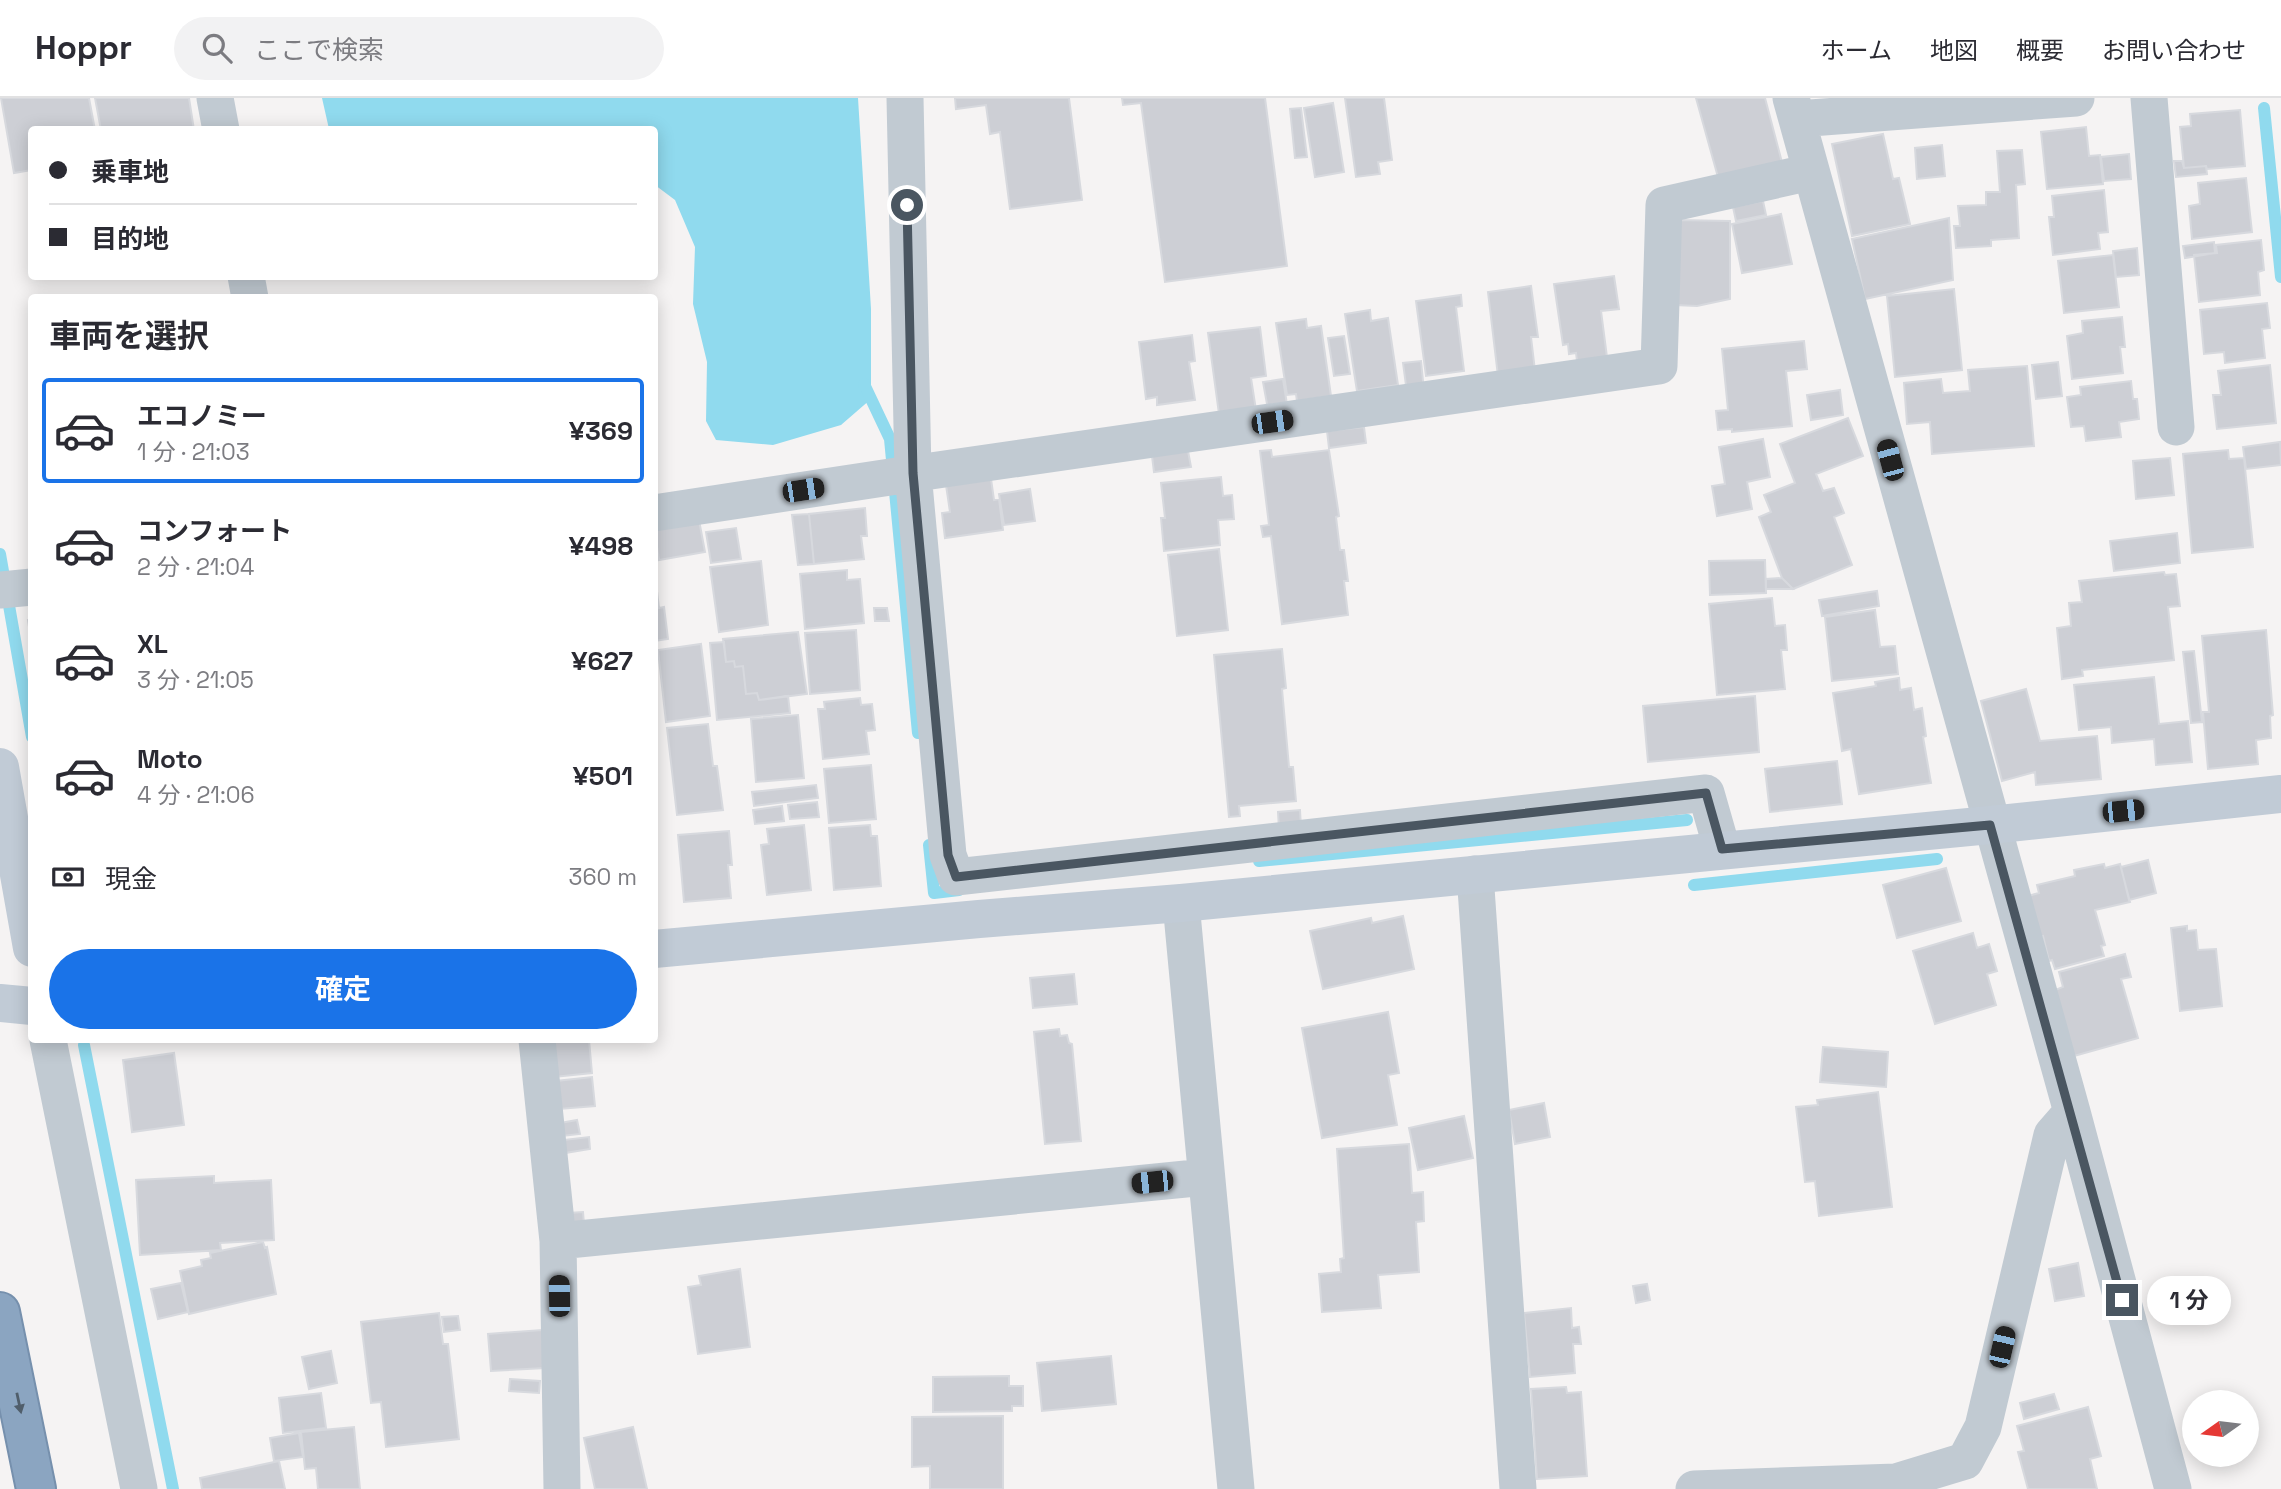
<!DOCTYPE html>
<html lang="ja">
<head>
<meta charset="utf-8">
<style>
	body { margin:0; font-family:"Space Grotesk","Noto Sans JP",sans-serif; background:#f2f2f3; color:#2b2b33; height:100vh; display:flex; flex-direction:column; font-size:26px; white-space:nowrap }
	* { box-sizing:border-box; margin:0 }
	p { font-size:23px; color:#7c7c81 }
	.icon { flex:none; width:38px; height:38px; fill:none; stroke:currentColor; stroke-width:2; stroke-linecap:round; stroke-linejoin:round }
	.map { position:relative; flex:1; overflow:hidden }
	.drawer { position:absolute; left:28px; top:196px; width:630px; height:749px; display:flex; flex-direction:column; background:#fff; border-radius:7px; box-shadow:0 4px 18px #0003 }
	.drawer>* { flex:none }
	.banner { position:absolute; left:28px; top:28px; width:630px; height:154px; border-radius:7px; box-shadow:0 4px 18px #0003; display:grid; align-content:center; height:154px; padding:0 21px; background:#fff }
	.needle { width:46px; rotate:256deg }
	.fabs { position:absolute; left:2182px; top:1292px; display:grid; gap:14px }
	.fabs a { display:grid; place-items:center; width:77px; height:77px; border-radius:50%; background:#fff; box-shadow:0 4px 18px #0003; font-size:35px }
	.end { position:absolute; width:32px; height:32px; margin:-16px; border:9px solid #4a5661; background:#fff; box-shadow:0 0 0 4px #fff }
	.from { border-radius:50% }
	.bubble { position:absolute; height:49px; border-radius:24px; background:#fff; box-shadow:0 4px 18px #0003; font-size:23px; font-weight:700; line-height:49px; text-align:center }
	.car { position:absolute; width:21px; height:42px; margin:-21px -10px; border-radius:9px; box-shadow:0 0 5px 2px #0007; background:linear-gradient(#222 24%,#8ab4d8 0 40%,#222 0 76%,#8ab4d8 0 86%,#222 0) }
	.banner b { display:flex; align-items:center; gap:24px; height:66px; font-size:26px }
	.banner b+b { border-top:2px solid #e1e1e2 }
	.banner i { width:18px; height:18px; background:#2b2b33 }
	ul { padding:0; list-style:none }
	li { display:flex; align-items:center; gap:21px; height:105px; margin:0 14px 10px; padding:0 7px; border:4px solid transparent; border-radius:7px }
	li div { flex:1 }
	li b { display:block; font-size:26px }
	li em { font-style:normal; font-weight:700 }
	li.active { border-color:#1a73e8 }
	li>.icon { width:63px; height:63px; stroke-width:1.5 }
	h2 { padding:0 21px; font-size:32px; line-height:84px }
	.pay { display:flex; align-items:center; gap:18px; height:77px; padding:0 21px; font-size:26px }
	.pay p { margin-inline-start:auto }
	.cta { display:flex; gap:14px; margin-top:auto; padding:14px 21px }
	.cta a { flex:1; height:80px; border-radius:42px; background:#1a73e8; color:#fff; font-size:28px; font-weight:700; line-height:80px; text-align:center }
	header { display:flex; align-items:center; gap:42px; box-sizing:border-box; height:98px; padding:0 35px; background:#fff; border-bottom:2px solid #e1e1e2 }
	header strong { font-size:33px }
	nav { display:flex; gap:38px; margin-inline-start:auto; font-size:24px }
	.search { width:490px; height:63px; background:#f2f2f3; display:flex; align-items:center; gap:18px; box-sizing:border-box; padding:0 24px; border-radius:38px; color:#7c7c81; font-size:26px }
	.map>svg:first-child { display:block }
</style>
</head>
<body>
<header>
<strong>Hoppr</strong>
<div class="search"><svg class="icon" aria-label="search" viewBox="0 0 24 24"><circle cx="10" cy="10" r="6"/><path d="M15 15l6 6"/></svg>ここで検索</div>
<nav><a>ホーム</a><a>地図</a><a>概要</a><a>お問い合わせ</a></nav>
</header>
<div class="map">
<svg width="2281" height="1391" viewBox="0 0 2281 1391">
	<rect width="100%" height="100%" fill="#f5f3f3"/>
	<!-- water -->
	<path fill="#90daee" d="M322,0H858L871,211V301L841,327L773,347L716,342L706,323L707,264L693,206L695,149L675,102L655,87L654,32L329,31Z"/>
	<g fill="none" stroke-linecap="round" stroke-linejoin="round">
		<!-- stream -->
		<path stroke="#90daee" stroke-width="12" d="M2264,10L2281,179
			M864,286L890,341L918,635
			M0,456L32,639
			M929,747L934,795L959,792
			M1259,763L1687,722
			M1694,787L1937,761
			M84,947L173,1391"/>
	</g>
	<!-- building -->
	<path fill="#cdcfd5" stroke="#d7d9de" stroke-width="2" d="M1,0H89L95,32H32V72L14,75Z
		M95,0H189L194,32H101Z
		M955,0H1069L1082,102L1010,111L1000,34L990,36L986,7L956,11Z
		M1122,0H1265L1287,168L1165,184L1141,5L1123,7Z
		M1345,0H1384L1392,62L1378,64L1380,76L1356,79Z
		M1696,0H1765L1784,72L1721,90Z
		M1333,5L1344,74L1315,79L1304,10Z
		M1301,10L1307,59L1295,60L1290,11Z
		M2240,12L2245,68L2207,71L2206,68L2184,70L2180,29L2191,28L2190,16Z
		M2086,29L2089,58L2100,57L2103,86L2047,91L2041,34Z
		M1883,36L1893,81L1899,80L1910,126L1852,138L1832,46Z
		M1942,47L1945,78L1917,81L1915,50Z
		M2022,52L2025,86L2016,87L2019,140L1991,142V148L1956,150L1954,128H1960L1958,108L1986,107V94H2000L1997,53Z
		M2129,56L2131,81L2104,83L2101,59Z
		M2174,63H2182L2184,70L2206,68L2207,76L2176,79Z
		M2246,80L2252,134L2192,141L2189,108L2200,106L2198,85Z
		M2104,92L2108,134L2098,135L2100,151L2053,157L2049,119H2054L2052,98Z
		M1763,103L1766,117L1736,123L1733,109Z
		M1781,116L1792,166L1742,175L1732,126Z
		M1949,120L1953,182L1865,201L1852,141Z
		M1676,122L1730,123V201L1697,208L1675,207Z
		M2261,142L2264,172L2258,174L2260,197L2199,204L2194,157L2217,155L2216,147Z
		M2214,144L2215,155L2185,160L2183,148Z
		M2137,150L2139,177L2116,179L2113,153Z
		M2113,157L2119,209L2064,215L2058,163Z
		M1614,178L1619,211L1601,213L1608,267L1578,271L1576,255L1569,256L1568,246L1563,247L1554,186Z
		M1531,188L1538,239H1531L1535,273L1498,278L1488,194Z
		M1954,191L1962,272L1895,279L1887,198Z
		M1461,197L1462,208L1456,209L1464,273L1426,278L1416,203Z
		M2267,205L2270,230L2262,231L2265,260L2225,265L2224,254L2204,256L2200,212Z
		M1370,212L1371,223L1388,220L1398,287L1357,293L1345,216Z
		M2122,219L2125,249H2120L2123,275L2072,281L2067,238L2083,235L2082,223Z
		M1306,221L1307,230L1321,228L1331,298L1297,303L1296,296L1287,297L1276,225Z
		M1260,229L1266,278L1251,280L1256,312L1219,316L1208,235Z
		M1192,237L1195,263L1189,264L1195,302L1157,307V299L1146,301L1139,244Z
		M1344,238L1350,276L1334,278L1328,240Z
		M1804,243L1807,271L1786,273L1792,328L1732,334V331L1718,332L1716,313L1728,312L1722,251Z
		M1421,263L1424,293L1407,295L1403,265Z
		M2058,264L2062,298L2036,301L2032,267Z
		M2270,267L2276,325L2217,331L2213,297H2221L2218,273Z
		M2027,268L2034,348L1932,356L1930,324L1907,326L1904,285L1941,281L1943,295L1970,293L1968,272Z
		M1283,281L1288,313L1262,317L1267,306L1263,284Z
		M2131,283L2133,301H2137L2139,321L2119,324L2121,339L2086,343L2084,328L2071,329L2067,299L2081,297L2080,289Z
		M1840,292L1843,317L1811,322L1807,297Z
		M1848,320L1863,358L1816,376L1823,393L1834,390L1844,415L1834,419L1852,467L1793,491L1782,480L1759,419L1771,414L1764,397L1795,385L1780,346Z
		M1364,329L1366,345L1329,350L1327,333Z
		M1763,341L1770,379L1747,384L1752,411L1717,418L1712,388L1725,386L1719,349Z
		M2280,344L2281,367L2246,371L2243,349Z
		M1271,352L1272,359L1329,352L1339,418L1336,419L1340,452H1344L1348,483H1344L1348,517L1282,526L1271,438L1263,439L1261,428L1269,427L1260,353Z
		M2228,352L2229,361L2244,360L2253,449L2192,455L2183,356Z
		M1188,353L1191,369L1154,374L1152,358Z
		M2170,360L2174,397L2136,401L2133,363Z
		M1221,379L1223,398L1232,397L1234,421L1218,422L1220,447L1164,453L1161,420H1165L1161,385Z
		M991,381L994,402L999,401L1003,432L945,440L942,415L950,414L946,387Z
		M1030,391L1035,423L1004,427L999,396Z
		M865,410L867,438H861L864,461L814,466L809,416Z
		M809,416L814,466L798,467L792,417Z
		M699,422L705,454L659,462L654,430Z
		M736,430L741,461L711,465L706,434Z
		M2177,435L2180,465L2114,473L2110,443Z
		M1219,451L1228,532L1177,538L1168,457Z
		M1765,462L1766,495L1710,497L1709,463Z
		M761,463L768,527L719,534L710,469Z
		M654,468L659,510L664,509L668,541L654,543Z
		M847,472V482L860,481L864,525L805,531L800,476Z
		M2164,474L2165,477L2176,476L2180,508L2168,509L2174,562L2082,572L2083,578L2062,581L2057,530L2071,528L2069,505L2082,504L2079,483Z
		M1782,480L1793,491H1766V481Z
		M1877,493L1879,508L1822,518L1819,502Z
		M1772,500L1775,528L1785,527L1787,552H1781L1785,591L1717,597L1709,506Z
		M874,510H887L889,523H875Z
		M1875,512L1880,549L1895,548L1898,576L1832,583L1825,519Z
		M32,521V549L28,522Z
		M856,532L860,592L810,596L805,535Z
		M2266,532L2273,617L2270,618L2271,640L2256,642L2258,666L2208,671L2203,614H2209L2202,538Z
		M798,534L807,596L759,602L757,595L746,596L743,568L735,569L734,563L726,564L723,541Z
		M724,544L726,564L734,563L735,569L743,568L746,596L757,595L759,602L788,598L790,615L717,622L710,545Z
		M701,546L710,618L666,624L658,552Z
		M1282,551L1286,590L1282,591L1289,669H1293L1296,703L1239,708L1240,718L1229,719L1214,557Z
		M2194,553L2202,624L2191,625L2183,554Z
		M2154,579L2159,626L2188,623L2192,664L2156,667L2154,641L2112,645L2111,629L2079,632L2074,587Z
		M1899,580L1900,592L1911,590L1914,612L1922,610L1926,638L1923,639L1931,685L1859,696L1851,651L1842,653L1833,595L1876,588L1875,584Z
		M2026,591L2040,643L2097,638L2101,681L2036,687L2035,674L2002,683L1981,603Z
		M1755,598L1759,654L1648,664L1643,608Z
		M860,600L861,607L872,606L875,632L866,633L869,656L823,661L818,611H825L824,604Z
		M798,617L804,680L756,684L751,621Z
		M708,626L713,668H717L723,712L677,717L667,630Z
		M1837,663L1842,706L1770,714L1765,671Z
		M871,667L876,721L829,725L824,671Z
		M816,687L818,700L754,708L752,694Z
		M817,704L819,719L790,721L788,707Z
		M782,708L784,723L755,726L753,712Z
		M1300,712L1301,730L1279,731L1278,714Z
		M804,727L811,792L767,797L761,747L769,746L767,731Z
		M870,727L871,738H877L881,788L834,792L829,730Z
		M729,733L732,767H728L731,800L684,804L678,737Z
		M2148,762L2156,795L2129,802L2121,769Z
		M2104,766L2105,770L2120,766L2130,804L2095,812L2105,847L2101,848L2104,858L2055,871L2052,862L2049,863L2043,838L2038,839L2028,798L2039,795L2037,787L2075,778L2074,772Z
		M1946,770L1961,823L1897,840L1883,787Z
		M1403,818L1414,871L1323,891L1310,833L1371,820L1372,825Z
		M2187,828V833L2196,832L2198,852L2216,851L2222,908L2180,913L2171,830Z
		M1973,835L1977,850L1989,846L1997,873L1987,876L1996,907L1935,926L1913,853Z
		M2125,856L2131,879L2121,881L2138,940L2074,958L2055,892L2063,889L2059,874Z
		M1074,876L1077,906L1033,910L1030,880Z
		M1388,914L1399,975L1388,977L1397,1027L1322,1040L1302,930Z
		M1059,931L1060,938L1067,937L1069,945L1072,946L1081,1043L1045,1046L1034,934Z
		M550,942H589L592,975L554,979Z
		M1823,949L1888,954L1886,989L1820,984Z
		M174,955L184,1027L132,1034L123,962Z
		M592,979L595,1008L559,1011L556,983Z
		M1878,994L1892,1109L1819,1118L1815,1083L1805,1084L1796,1009L1818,1007L1817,1002Z
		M1544,1005L1550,1039L1515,1046L1509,1012Z
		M1464,1018L1473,1060L1418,1072L1409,1030Z
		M577,1022L580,1036L562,1038L560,1025Z
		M589,1039L590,1051L565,1055L563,1042Z
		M1409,1046L1412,1095L1423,1094L1424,1123L1416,1124L1419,1174L1378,1177L1381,1210L1322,1214L1319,1176L1341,1174L1340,1161L1344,1160L1337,1051Z
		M214,1078V1085L271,1082L274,1142L220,1145L221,1152L140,1157L136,1082Z
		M583,1114L584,1126L570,1127L568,1115Z
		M263,1144L265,1150L267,1149L276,1196L189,1216L180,1173L202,1168L201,1162L211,1160L210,1155Z
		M2078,1165L2084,1198L2055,1203L2049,1171Z
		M740,1171L750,1249L698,1256L688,1189L701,1187L699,1178Z
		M181,1185L188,1214L158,1221L151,1191Z
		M1647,1186L1650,1202L1636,1205L1633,1188Z
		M1571,1210L1572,1230L1579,1229L1581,1246H1573L1575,1275L1530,1279L1524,1215Z
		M439,1215L443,1246H448L459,1341L386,1349L381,1304L371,1305L361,1224Z
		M458,1218L460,1232L444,1234L442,1219Z
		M542,1232L545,1270L491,1273L488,1236Z
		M331,1253L337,1285L309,1291L302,1259Z
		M1111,1258L1116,1306L1042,1313L1037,1265Z
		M1009,1278V1288H1023V1308H1012V1313L933,1314V1279Z
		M510,1281L540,1283L539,1295L509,1293Z
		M1566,1289L1567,1295L1581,1294L1587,1378L1537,1381L1531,1291Z
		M321,1295L326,1330L283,1335L279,1300Z
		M2054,1296L2059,1311L2024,1321L2020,1305Z
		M2088,1309L2101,1358L2090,1361L2097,1391H2028L2018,1354L2024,1353L2017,1328Z
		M1003,1318V1391H930V1368L912,1369V1319Z
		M354,1329L360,1391H318L316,1370L305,1371L301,1334Z
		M633,1329L647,1391H595L584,1340Z
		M299,1335L303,1359L274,1363L270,1340Z
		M279,1363L285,1391H202L200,1380Z"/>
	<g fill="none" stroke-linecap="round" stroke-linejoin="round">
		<!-- highway casing -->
		<g stroke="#7690ad" stroke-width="42">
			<path id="highway" d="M0,1214L36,1391"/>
		</g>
		<!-- street -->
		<path stroke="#c1cad2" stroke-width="37" d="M215,0L221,32
			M905,0L913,375L948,757L956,779L1706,695L1722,751
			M1791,0L2072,1014L2173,1391
			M2149,0L2176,329
			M1797,21L2076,0
			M246,178L250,200
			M654,415L910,376L1659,268L1664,107L1811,74
			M0,492L32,489
			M1475,776L1518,1391
			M1181,805L1236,1391
			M48,942L139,1391
			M537,942L558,1143L562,1391
			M558,1143L1206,1079
			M1694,1391L1896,1384L1965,1363L1983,1329L2052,1037L2072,1014"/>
		<!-- secondary -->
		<path stroke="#c1cbd6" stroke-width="38" d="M0,669L32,850
			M654,851L979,821L1181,805L1990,727L2281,696
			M0,905L32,908"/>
		<!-- highway -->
		<use href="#highway" stroke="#8ba5c1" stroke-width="38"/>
	</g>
	<!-- one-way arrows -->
	<defs><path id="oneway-solid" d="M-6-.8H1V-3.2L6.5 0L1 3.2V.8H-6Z" transform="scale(1.75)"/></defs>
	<use fill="#505e6b" href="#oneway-solid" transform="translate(19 1305) rotate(78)"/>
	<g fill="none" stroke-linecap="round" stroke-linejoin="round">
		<!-- route -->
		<path stroke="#4a5661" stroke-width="9" d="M907,107L913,375L948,757L956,779L1706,695L1722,751L1990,727L2122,1202"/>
	</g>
</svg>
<div class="fabs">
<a><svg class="needle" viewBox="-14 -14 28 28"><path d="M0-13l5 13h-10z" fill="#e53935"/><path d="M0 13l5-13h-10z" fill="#7c7c81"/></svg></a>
</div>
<i class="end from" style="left:907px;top:107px"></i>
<i class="end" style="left:2122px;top:1202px"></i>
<div class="bubble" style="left:2147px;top:1178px;width:84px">1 分</div>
<i class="car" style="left:1272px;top:324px;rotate:82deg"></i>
<i class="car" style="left:1890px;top:362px;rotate:345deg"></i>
<i class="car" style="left:803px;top:392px;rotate:81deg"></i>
<i class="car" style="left:2123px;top:713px;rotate:84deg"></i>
<i class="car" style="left:1152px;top:1084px;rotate:264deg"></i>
<i class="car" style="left:559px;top:1198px;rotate:359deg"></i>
<i class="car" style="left:2002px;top:1249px;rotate:13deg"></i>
<div class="banner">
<b><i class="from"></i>乗車地</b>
<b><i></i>目的地</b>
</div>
<section class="drawer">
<h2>車両を選択</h2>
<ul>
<li class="active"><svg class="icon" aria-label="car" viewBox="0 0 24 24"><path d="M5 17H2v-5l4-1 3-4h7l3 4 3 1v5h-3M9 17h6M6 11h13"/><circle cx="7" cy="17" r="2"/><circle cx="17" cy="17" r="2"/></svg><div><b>エコノミー</b><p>1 分 · 21:03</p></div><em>¥369</em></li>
<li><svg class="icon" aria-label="car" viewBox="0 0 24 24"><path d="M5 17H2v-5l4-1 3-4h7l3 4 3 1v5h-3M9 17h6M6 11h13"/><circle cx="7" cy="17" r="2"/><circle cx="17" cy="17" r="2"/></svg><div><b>コンフォート</b><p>2 分 · 21:04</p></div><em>¥498</em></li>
<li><svg class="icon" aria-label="car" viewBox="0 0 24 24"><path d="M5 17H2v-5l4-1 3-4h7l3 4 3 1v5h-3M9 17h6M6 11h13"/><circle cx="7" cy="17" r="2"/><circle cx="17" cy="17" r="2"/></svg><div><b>XL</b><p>3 分 · 21:05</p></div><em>¥627</em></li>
<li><svg class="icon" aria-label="car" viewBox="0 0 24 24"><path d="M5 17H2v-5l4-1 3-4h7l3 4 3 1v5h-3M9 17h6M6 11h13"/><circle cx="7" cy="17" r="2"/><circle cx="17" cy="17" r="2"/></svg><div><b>Moto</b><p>4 分 · 21:06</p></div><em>¥501</em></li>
</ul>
<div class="pay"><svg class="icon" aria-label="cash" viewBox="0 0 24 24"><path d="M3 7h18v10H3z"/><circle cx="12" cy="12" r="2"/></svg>現金<p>360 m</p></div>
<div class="cta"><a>確定</a></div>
</section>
</div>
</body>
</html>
